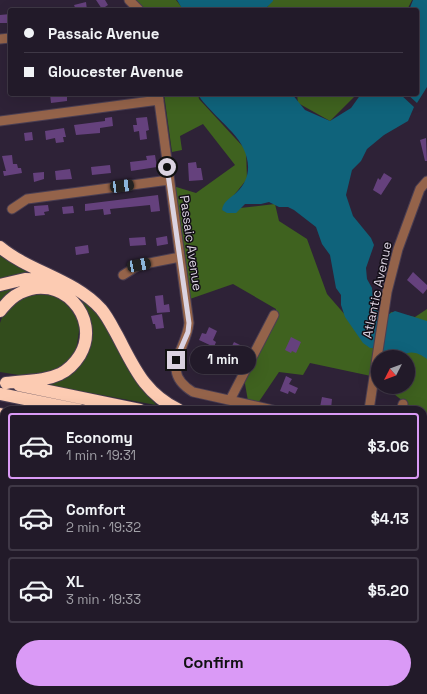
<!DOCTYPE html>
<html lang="en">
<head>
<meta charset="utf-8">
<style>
	body { margin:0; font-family:"Space Grotesk",sans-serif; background:#2e2735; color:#f1f3f6; height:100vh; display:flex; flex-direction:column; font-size:15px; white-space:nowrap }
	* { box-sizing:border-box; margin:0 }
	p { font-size:13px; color:#a2a1a8 }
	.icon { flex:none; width:22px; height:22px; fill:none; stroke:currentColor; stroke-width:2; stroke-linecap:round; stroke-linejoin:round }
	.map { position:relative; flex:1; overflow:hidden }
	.sheet { position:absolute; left:0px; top:406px; width:427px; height:288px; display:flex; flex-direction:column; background:#221a29; border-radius:12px 12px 0 0; box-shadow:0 4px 16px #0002,0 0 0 1px #3f3846 }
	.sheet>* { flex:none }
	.banner { position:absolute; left:8px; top:8px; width:411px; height:88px; border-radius:4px; box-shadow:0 4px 16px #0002,0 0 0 1px #3f3846; display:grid; align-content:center; height:88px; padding:0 16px; background:#221a29 }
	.needle { width:26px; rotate:228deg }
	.tools { position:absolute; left:371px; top:350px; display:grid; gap:8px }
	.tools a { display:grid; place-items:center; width:44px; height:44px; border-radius:50%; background:#221a29; box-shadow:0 4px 16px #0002,0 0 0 1px #3f3846; font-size:20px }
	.end { position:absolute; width:18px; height:18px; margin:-9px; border:5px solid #dbd3e1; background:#111; box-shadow:0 0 0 2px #111 }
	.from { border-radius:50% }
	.bubble { position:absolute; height:28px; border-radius:14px; background:#221a29; box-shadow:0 4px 16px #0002,0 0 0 1px #3f3846; font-size:13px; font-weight:700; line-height:28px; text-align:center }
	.car { position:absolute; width:12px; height:24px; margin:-12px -6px; border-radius:5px; box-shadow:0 0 3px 1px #0007; background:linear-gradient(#222 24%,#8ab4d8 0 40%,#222 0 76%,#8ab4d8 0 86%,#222 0) }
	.banner b { display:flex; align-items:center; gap:14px; height:38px; font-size:15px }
	.banner b+b { border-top:1px solid #3f3846 }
	.banner i { width:10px; height:10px; background:#f1f3f6 }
	ul { padding:7px 0 0; list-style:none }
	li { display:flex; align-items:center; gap:12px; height:66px; margin:0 8px 6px; padding:0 8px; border:2px solid #3f3846; border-radius:4px }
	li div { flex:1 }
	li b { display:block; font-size:15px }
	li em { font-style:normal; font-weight:700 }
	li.current { border-color:#da9af6 }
	li>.icon { width:36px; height:36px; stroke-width:1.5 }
	.primary-button { display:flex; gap:8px; margin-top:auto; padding:8px 16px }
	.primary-button a { flex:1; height:46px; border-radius:24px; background:#da9af6; color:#111; font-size:16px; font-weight:700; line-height:46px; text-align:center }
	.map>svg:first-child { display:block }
</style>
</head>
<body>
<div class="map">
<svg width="427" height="694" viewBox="0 0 427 694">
	<rect width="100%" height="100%" fill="#2e2237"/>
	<!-- green -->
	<path fill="#324c1c" d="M0,253L33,274L0,279Z
		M18,286L7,295L0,305V292Z
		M23,294H53L68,304L80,324L76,351L60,371L25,376L0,372V323L4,312Z
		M77,299L92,306L113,334L136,378L156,405L41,384L73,373L89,352L92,327Z"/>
	<!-- forest -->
	<path fill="#3f621f" d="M135,0H176L184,10H143Z
		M272,0H412L407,10H265Z
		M164,94H198L199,99L246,150L247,179L222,210L275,204L279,221L307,239L327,294L373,347L391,312L415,317L427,309V442L423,441V410H407L408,405L385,387H408V357H378V381L371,376L310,363L303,375L279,372L258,403L248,401L244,378L276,319V309L233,284L187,300L173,186L196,193L235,165L203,124L180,136L182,150L172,152Z
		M297,94H357L330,121L298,103Z
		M423,517L427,518V572L424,579Z"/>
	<!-- water -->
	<path fill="#0f637b" d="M177,0H273V1L264,10H183Z
		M413,0H427V87L417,103L407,94H417V10H409Z
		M198,94H292L305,110L330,121L351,108L361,94H400L414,107L408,121L384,135L367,149L361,161L352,170L346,195L353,216L371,238L374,245L366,268L367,279L372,288L373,301L379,314L374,348H370L363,343L345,317L341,305V295L336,288L330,255L322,244L316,227L294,210L288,207H279L269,202L261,204H245L236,213H227L222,210C223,201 231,198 237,192C256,174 248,149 232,132C226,125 200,101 198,94Z
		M395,311L427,321V359C419,353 409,349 402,357L384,356L381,351L387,315Z"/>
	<!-- building -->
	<path fill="#65417d" d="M96,0H105L108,5L102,9Z
		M86,2L87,10H76L74,5Z
		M10,14V23H0V15Z
		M50,94H67V101L51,103Z
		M112,117L113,126L100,128V133L76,135L74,125L105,121V118Z
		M147,117L149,130L146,131L147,139L140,140L139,131L134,132L133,125H137L136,118Z
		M64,128L66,137H63L64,142L56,143L55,138L46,140L45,131Z
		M32,132L33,140L25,141L24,133Z
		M426,138L427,161H425L420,140Z
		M12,155L13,164H17L18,168H21L22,173L4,176L3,171H6L2,156Z
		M155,155L157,167L131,171L130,162L147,160L146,156Z
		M196,162L197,168H201L203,180L189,181L188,163Z
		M110,165L111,173L92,175L91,167Z
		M70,169L72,179L56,180L55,171Z
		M44,172V179L34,182L33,173Z
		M384,173L392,178L381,195L373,190L378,178L380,180Z
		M158,195L160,211L151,212L150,205L110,209L111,214L104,215L103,209L85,211V204Z
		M48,205L49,211L44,212L45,215L35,216L34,206Z
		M73,206L74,213L63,214L62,207Z
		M167,236L168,244L157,246L156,238Z
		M145,237L146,245L130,246L129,238Z
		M88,245L89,253L76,255L75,247Z
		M413,272L427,285V289L423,294L407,280Z
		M163,295L164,305L169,304L170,312L157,313L155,296Z
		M162,314L164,328L156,329L155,324H153L151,316Z
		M209,327L217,331L213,340L216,342L214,347L199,340L202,333L206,334Z
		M291,337L301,342L296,353L292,351L291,353L285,350Z
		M234,342L242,346L239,354L230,350Z
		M195,358L203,362L201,366L204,367L201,372L191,367Z
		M286,376L292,379L289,384L298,388L295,394L289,391L288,394L280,391Z
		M322,397L332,399L331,409L320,407Z"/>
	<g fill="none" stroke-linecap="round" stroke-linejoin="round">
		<!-- minor casing -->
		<g stroke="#4a3e52" stroke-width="11">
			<path id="minor" d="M129,0L139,10
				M0,39L10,38
				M158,94L189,323C186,351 159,371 193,392L273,410
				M0,121L159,100
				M12,209L27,199L169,180
				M123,275L139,265L180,257
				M230,400L274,315
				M369,410L387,292L398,249L420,189L427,181
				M401,410L403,404
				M423,445L427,446
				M0,559H4
				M0,640L4,639
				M423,662L427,658
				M361,694L363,690
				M404,694L406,690"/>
		</g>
		<!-- major casing -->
		<g stroke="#4a3e52" stroke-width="12">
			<path id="major" d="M0,444L4,453
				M0,478L4,479
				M0,485L4,514
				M423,668L427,670
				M28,690L29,694"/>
		</g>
		<!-- highway casing -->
		<g stroke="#4a3e52" stroke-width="14">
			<path id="highway" d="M0,247C30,272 74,279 101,309C107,316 112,326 117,335C134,367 144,393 179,410
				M0,285L25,279L54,280
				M0,311C6,304 11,297 20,293C60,272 102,317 80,355C75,363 68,370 60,374C43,382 24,380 6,383
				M19,385L140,410
				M0,394L79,410
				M0,414L4,415
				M423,468L427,469
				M423,481L427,482
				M423,498L427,499"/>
		</g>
		<!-- minor -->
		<use href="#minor" stroke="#94634a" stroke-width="9"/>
		<!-- major -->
		<use href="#major" stroke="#f4a47a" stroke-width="10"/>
		<!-- highway -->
		<use href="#highway" stroke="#fccbb2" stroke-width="12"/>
	</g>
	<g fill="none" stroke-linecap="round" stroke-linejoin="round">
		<!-- route -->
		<path stroke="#dbd3e1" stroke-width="5" d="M167,167L189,323L188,332L176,360"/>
	</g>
	<g text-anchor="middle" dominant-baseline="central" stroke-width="3" stroke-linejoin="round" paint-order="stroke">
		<!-- street labels -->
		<g font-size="13" fill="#dbd3e1" stroke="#130e17">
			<text transform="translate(191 243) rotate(82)">Passaic Avenue</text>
			<text transform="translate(377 290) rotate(-78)">Atlantic Avenue</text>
		</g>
	</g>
</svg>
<div class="tools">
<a><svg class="needle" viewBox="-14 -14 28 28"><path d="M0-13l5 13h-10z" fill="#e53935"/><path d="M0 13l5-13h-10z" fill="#a2a1a8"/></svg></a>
</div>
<i class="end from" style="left:167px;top:167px"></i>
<i class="end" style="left:176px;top:360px"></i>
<div class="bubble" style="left:190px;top:346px;width:66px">1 min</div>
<i class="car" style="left:122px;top:186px;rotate:83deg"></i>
<i class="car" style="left:139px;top:265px;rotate:79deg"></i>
<div class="banner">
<b><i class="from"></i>Passaic Avenue</b>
<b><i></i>Gloucester Avenue</b>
</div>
<section class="sheet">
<ul>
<li class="current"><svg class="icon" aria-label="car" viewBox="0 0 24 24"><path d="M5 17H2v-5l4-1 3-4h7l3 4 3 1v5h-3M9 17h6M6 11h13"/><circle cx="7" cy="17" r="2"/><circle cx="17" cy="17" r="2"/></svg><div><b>Economy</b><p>1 min · 19:31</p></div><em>$3.06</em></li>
<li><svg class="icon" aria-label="car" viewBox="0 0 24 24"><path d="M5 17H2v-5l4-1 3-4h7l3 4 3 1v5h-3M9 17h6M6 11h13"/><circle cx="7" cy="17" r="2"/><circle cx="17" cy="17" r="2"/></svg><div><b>Comfort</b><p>2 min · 19:32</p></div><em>$4.13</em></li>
<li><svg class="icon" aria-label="car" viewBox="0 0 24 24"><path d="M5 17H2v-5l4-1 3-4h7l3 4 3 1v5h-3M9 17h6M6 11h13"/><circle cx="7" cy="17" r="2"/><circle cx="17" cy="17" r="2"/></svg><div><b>XL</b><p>3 min · 19:33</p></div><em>$5.20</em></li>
</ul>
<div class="primary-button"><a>Confirm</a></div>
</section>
</div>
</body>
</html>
